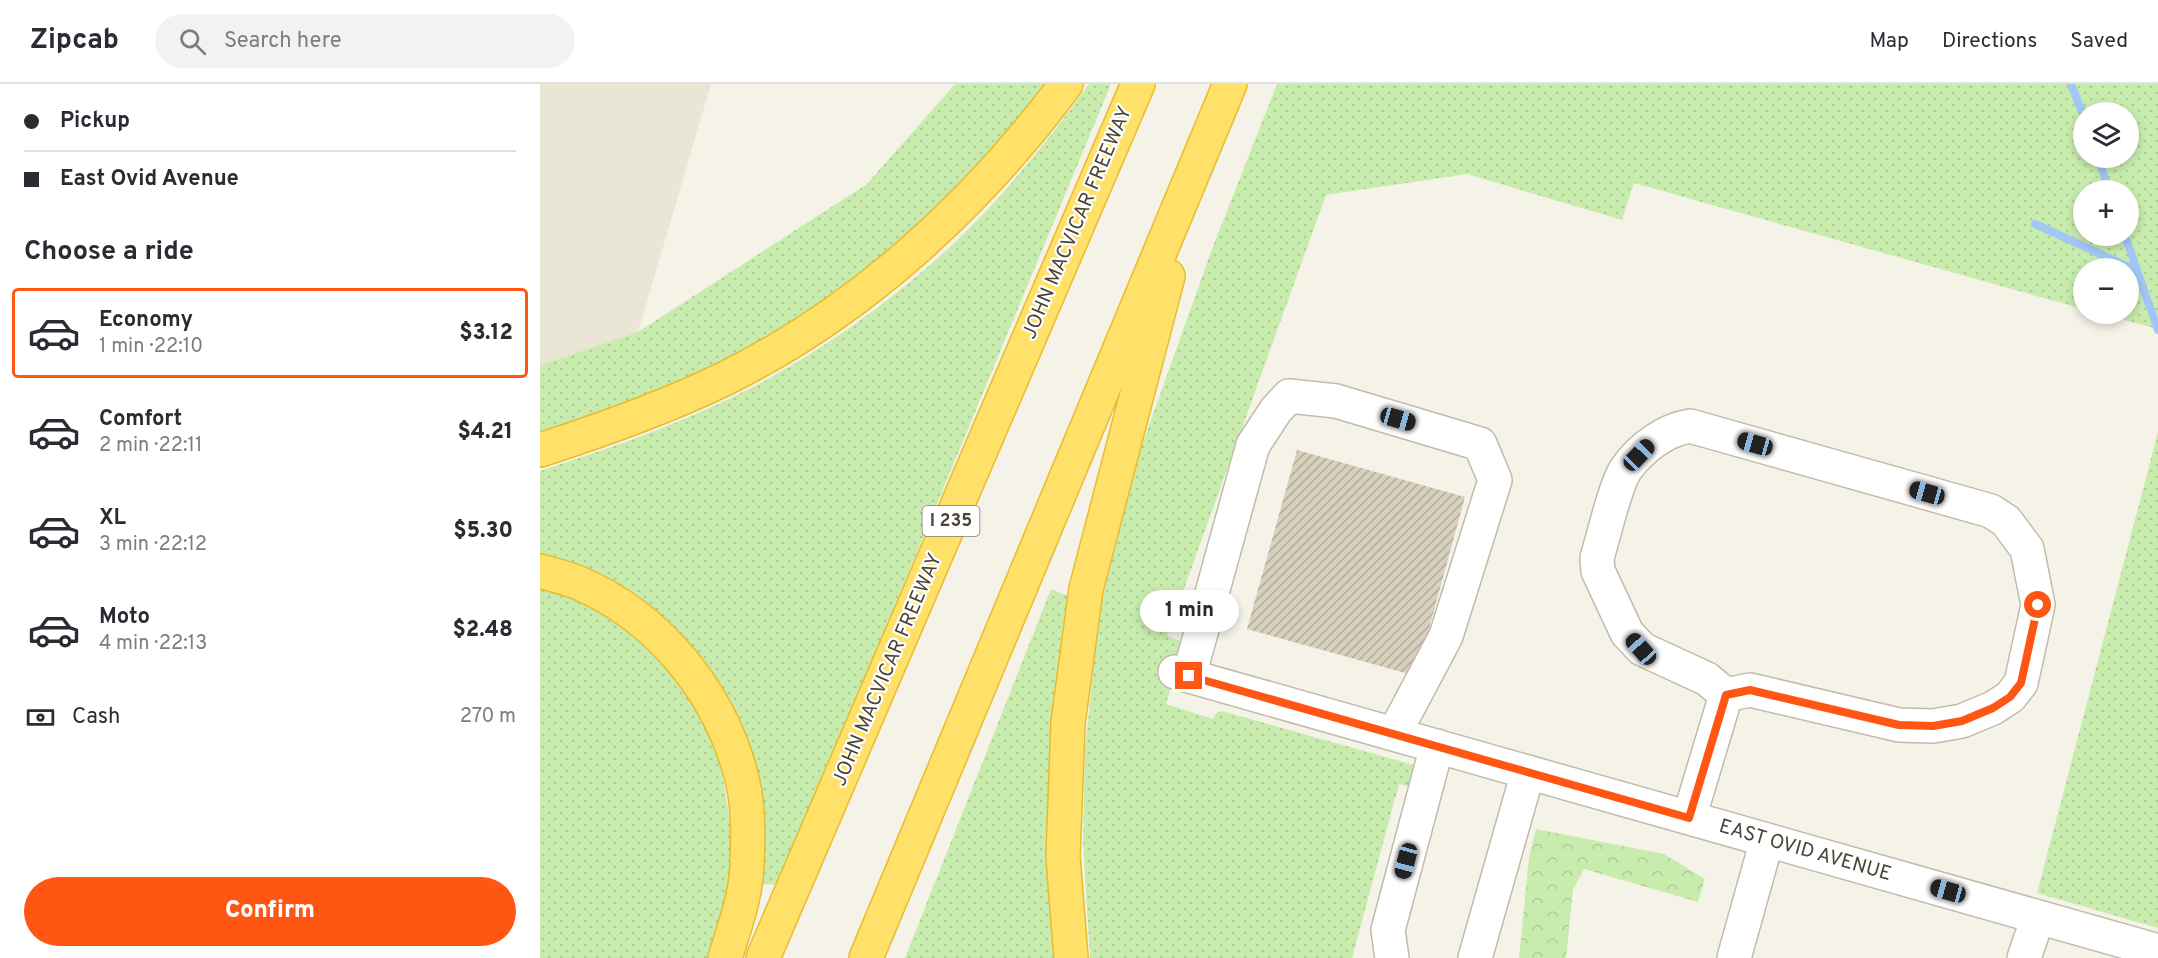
<!DOCTYPE html>
<html lang="en">
<head>
<meta charset="utf-8">
<style>
	body { margin:0; font-family:Overpass,sans-serif; background:#f2f2f3; color:#2b2b33; height:100vh; display:flex; flex-direction:column; font-size:22px; white-space:nowrap }
	* { box-sizing:border-box; margin:0 }
	p { font-size:20px; color:#7c7c81 }
	.icon { flex:none; width:33px; height:33px; fill:none; stroke:currentColor; stroke-width:2; stroke-linecap:round; stroke-linejoin:round }
	.map { position:relative; flex:1; overflow:hidden }
	.side { display:flex; flex-direction:column; background:#fff; width:540px }
	.side>* { flex:none }
	.guide { display:grid; align-content:center; height:132px; padding:0 24px; background:#fff }
	.tools { position:absolute; left:1533px; top:18px; display:grid; gap:12px }
	.tools a { display:grid; place-items:center; width:66px; height:66px; border-radius:50%; background:#fff; box-shadow:0 3px 9px #0003; font-size:30px }
	.end { position:absolute; width:27px; height:27px; margin:-14px; border:8px solid #ff5614; background:#fff; box-shadow:0 0 0 3px #fff }
	.from { border-radius:50% }
	.bubble { position:absolute; height:42px; border-radius:21px; background:#fff; box-shadow:0 3px 9px #0003; font-size:20px; font-weight:800; line-height:42px; text-align:center }
	.car { position:absolute; width:18px; height:36px; margin:-18px -9px; border-radius:8px; box-shadow:0 0 4px 2px #0007; background:linear-gradient(#222 24%,#8ab4d8 0 40%,#222 0 76%,#8ab4d8 0 86%,#222 0) }
	.guide b { display:flex; align-items:center; gap:21px; height:57px; font-size:22px }
	.guide b+b { border-top:2px solid #e1e1e2 }
	.guide i { width:15px; height:15px; background:#2b2b33 }
	ul { padding:0; list-style:none }
	li { display:flex; align-items:center; gap:18px; height:90px; margin:0 12px 9px; padding:0 12px; border:3px solid transparent; border-radius:6px }
	li div { flex:1 }
	li b { display:block; font-size:22px }
	li em { font-style:normal; font-weight:800 }
	li.current { border-color:#ff5614 }
	li>.icon { width:54px; height:54px; stroke-width:1.5 }
	h2 { padding:0 24px; font-size:27px; line-height:72px }
	.pay { display:flex; align-items:center; gap:15px; height:66px; padding:0 24px; font-size:22px }
	.pay p { margin-inline-start:auto }
	.primary-button { display:flex; gap:12px; margin-top:auto; padding:12px 24px }
	.primary-button a { flex:1; height:69px; border-radius:36px; background:#ff5614; color:#fff; font-size:24px; font-weight:800; line-height:69px; text-align:center }
	header { display:flex; align-items:center; gap:36px; box-sizing:border-box; height:84px; padding:0 30px; background:#fff; border-bottom:2px solid #e1e1e2 }
	header strong { font-size:28px }
	nav { display:flex; gap:33px; margin-inline-start:auto; font-size:21px }
	.search { width:420px; height:54px; background:#f2f2f3; display:flex; align-items:center; gap:15px; box-sizing:border-box; padding:0 21px; border-radius:33px; color:#7c7c81; font-size:22px }
	main { display:flex; flex:1; min-height:0 }
	.map>svg:first-child { display:block }
</style>
</head>
<body>
<header>
<strong>Zipcab</strong>
<div class="search"><svg class="icon" aria-label="search" viewBox="0 0 24 24"><circle cx="10" cy="10" r="6"/><path d="M15 15l6 6"/></svg>Search here</div>
<nav><a>Map</a><a>Directions</a><a>Saved</a></nav>
</header>
<main>
<section class="side">
<div class="guide">
<b><i class="from"></i>Pickup</b>
<b><i></i>East Ovid Avenue</b>
</div>
<h2>Choose a ride</h2>
<ul>
<li class="current"><svg class="icon" aria-label="car" viewBox="0 0 24 24"><path d="M5 17H2v-5l4-1 3-4h7l3 4 3 1v5h-3M9 17h6M6 11h13"/><circle cx="7" cy="17" r="2"/><circle cx="17" cy="17" r="2"/></svg><div><b>Economy</b><p>1 min · 22:10</p></div><em>$3.12</em></li>
<li><svg class="icon" aria-label="car" viewBox="0 0 24 24"><path d="M5 17H2v-5l4-1 3-4h7l3 4 3 1v5h-3M9 17h6M6 11h13"/><circle cx="7" cy="17" r="2"/><circle cx="17" cy="17" r="2"/></svg><div><b>Comfort</b><p>2 min · 22:11</p></div><em>$4.21</em></li>
<li><svg class="icon" aria-label="car" viewBox="0 0 24 24"><path d="M5 17H2v-5l4-1 3-4h7l3 4 3 1v5h-3M9 17h6M6 11h13"/><circle cx="7" cy="17" r="2"/><circle cx="17" cy="17" r="2"/></svg><div><b>XL</b><p>3 min · 22:12</p></div><em>$5.30</em></li>
<li><svg class="icon" aria-label="car" viewBox="0 0 24 24"><path d="M5 17H2v-5l4-1 3-4h7l3 4 3 1v5h-3M9 17h6M6 11h13"/><circle cx="7" cy="17" r="2"/><circle cx="17" cy="17" r="2"/></svg><div><b>Moto</b><p>4 min · 22:13</p></div><em>$2.48</em></li>
</ul>
<div class="pay"><svg class="icon" aria-label="cash" viewBox="0 0 24 24"><path d="M3 7h18v10H3z"/><circle cx="12" cy="12" r="2"/></svg>Cash<p>270 m</p></div>
<div class="primary-button"><a>Confirm</a></div>
</section>
<div class="map">
<svg width="1618" height="874" viewBox="0 0 1618 874">
	<defs>
		<pattern id="green-dots" width="8" height="8" patternUnits="userSpaceOnUse" patternTransform="scale(1.5)"><rect width="8" height="8" fill="#c8ecad"/><path d="M2 2h.1M6 6h.1" fill="none" stroke="#adcc95" stroke-width="1.8" stroke-linecap="round"/></pattern>
		<pattern id="forest-crowns" width="20" height="18" patternUnits="userSpaceOnUse" patternTransform="scale(1.5)"><rect width="20" height="18" fill="#c8ecad"/><path d="M2 6a3 3 0 1 1 6 0M12 15a3 3 0 1 1 6 0" fill="none" stroke="#adcc95"/></pattern>
		<pattern id="building-hatch" width="6" height="6" patternUnits="userSpaceOnUse" patternTransform="scale(1.5)"><rect width="6" height="6" fill="#d7d0bc"/><path d="M-1 1l2-2M0 6l6-6M5 7l2-2" fill="none" stroke="#b0aa9a"/></pattern>
	</defs>
	<rect width="100%" height="100%" fill="#f5f3e8"/>
	<!-- residential -->
	<path fill="#e9e6d5" d="M0,0H171L98,248L0,281Z"/>
	<!-- green -->
	<path fill="url(#green-dots)" fill-rule="evenodd" d="M415,0H510L498,18C451,68 405,122 351,166C244,254 131,310 0,351V281L98,248L327,100Z
		M549,0H571L239,801L222,800L221,751L183,612L0,474V387C60,367 121,347 178,320C275,276 377,201 449,124C485,85 518,43 549,0Z
		M737,0H1618V245L1561,230H1588V184H1544L1543,225L1094,99L1082,136L927,90L786,111L627,552L644,558L626,620L673,635L676,629L682,627L881,683L875,704L859,700L812,874H550L543,760L545,667L558,535L580,423L672,165ZM1544,28H1588V74H1544ZM1544,106H1588V152H1544Z
		M1618,348V844L1497,809Z
		M0,504C77,524 150,586 175,663C181,683 185,704 188,725C190,742 193,762 192,780C190,811 183,843 178,874H0Z
		M511,505L531,513L517,874H365Z"/>
	<!-- forest -->
	<path fill="url(#forest-crowns)" d="M996,745L1124,770L1165,795L1158,818L1044,785L1033,806L1026,874H979L989,773Z"/>
	<g fill="none" stroke-linecap="round" stroke-linejoin="round">
		<!-- stream -->
		<path stroke="#a0c7f6" stroke-width="8" d="M1531,0L1544,33
			M1558,74L1569,106
			M1495,140L1597,187
			M1585,152L1618,246"/>
	</g>
	<!-- building -->
	<path fill="url(#building-hatch)" d="M757,366L925,413L876,592L707,545Z"/>
	<g fill="none" stroke-linecap="round" stroke-linejoin="round">
		<!-- minor casing -->
		<g stroke="#c1bca9" stroke-width="36">
			<path id="minor" d="M635,588L1618,867
				M649,592L713,361L736,326L749,312L796,317L940,360L955,396L906,552L854,650
				M1149,734L1186,611L1167,595L1102,565L1087,549L1058,487L1057,474C1063,454 1076,399 1086,385C1101,364 1125,346 1150,342L1451,427L1466,437L1487,465L1498,521L1481,599L1470,613L1453,624L1422,637L1393,642L1359,641L1210,606L1186,611
				M852,874L848,846L897,662
				M935,874L988,688
				M1194,874L1227,756
				M1484,874L1498,833"/>
		</g>
		<!-- highway casing -->
		<g stroke="#e9bc2e" stroke-width="36">
			<path id="highway" d="M0,366C62,346 127,323 186,294C321,227 437,120 526,0
				M0,487C13,491 27,494 39,499C120,534 181,610 202,695C209,722 208,753 207,781C206,813 194,844 185,874
				M223,874L598,0
				M326,874L690,0
				M531,874L523,773L528,639L546,505L628,192"/>
		</g>
		<!-- minor -->
		<use href="#minor" stroke="#fff" stroke-width="33"/>
		<!-- highway -->
		<use href="#highway" stroke="#ffe068" stroke-width="33"/>
	</g>
	<g fill="none" stroke-linecap="round" stroke-linejoin="round">
		<!-- route -->
		<path stroke="#ff5614" stroke-width="8" d="M649,592L1149,734L1186,611L1210,606L1359,641L1393,642L1422,637L1453,624L1470,613L1481,599L1498,521"/>
	</g>
	<g text-anchor="middle" dominant-baseline="central" stroke-width="4.5" stroke-linejoin="round" paint-order="stroke">
		<!-- shield labels -->
		<rect fill="#fff" stroke="#807c72" stroke-width="1.5" x="382.5" y="422" width="57" height="30" rx="4.5"/>
		<g font-size="18" font-weight="bold" fill="#494436">
			<text x="411" y="437">I 235</text>
		</g>
		<!-- street labels -->
		<g font-size="20" fill="#494436" stroke="#fff">
			<text transform="translate(538 139) rotate(-67)">JOHN MACVICAR FREEWAY</text>
			<text transform="translate(348 586) rotate(-67)">JOHN MACVICAR FREEWAY</text>
			<text transform="translate(1265 767) rotate(16)">EAST OVID AVENUE</text>
		</g>
	</g>
</svg>
<div class="tools">
<a><svg class="icon" aria-label="layers" viewBox="0 0 24 24"><path d="M12 4l9 5-9 5-9-5zM3 14l9 5 9-5"/></svg></a>
<a>+</a>
<a>−</a>
</div>
<i class="end from" style="left:1498px;top:521px"></i>
<i class="end" style="left:649px;top:592px"></i>
<div class="bubble" style="left:600px;top:506px;width:99px">1 min</div>
<i class="car" style="left:858px;top:335px;rotate:106deg"></i>
<i class="car" style="left:1215px;top:360px;rotate:286deg"></i>
<i class="car" style="left:1099px;top:371px;rotate:44deg"></i>
<i class="car" style="left:1387px;top:409px;rotate:286deg"></i>
<i class="car" style="left:1101px;top:565px;rotate:318deg"></i>
<i class="car" style="left:866px;top:777px;rotate:195deg"></i>
<i class="car" style="left:1408px;top:807px;rotate:286deg"></i>
</div>
</main>
</body>
</html>
